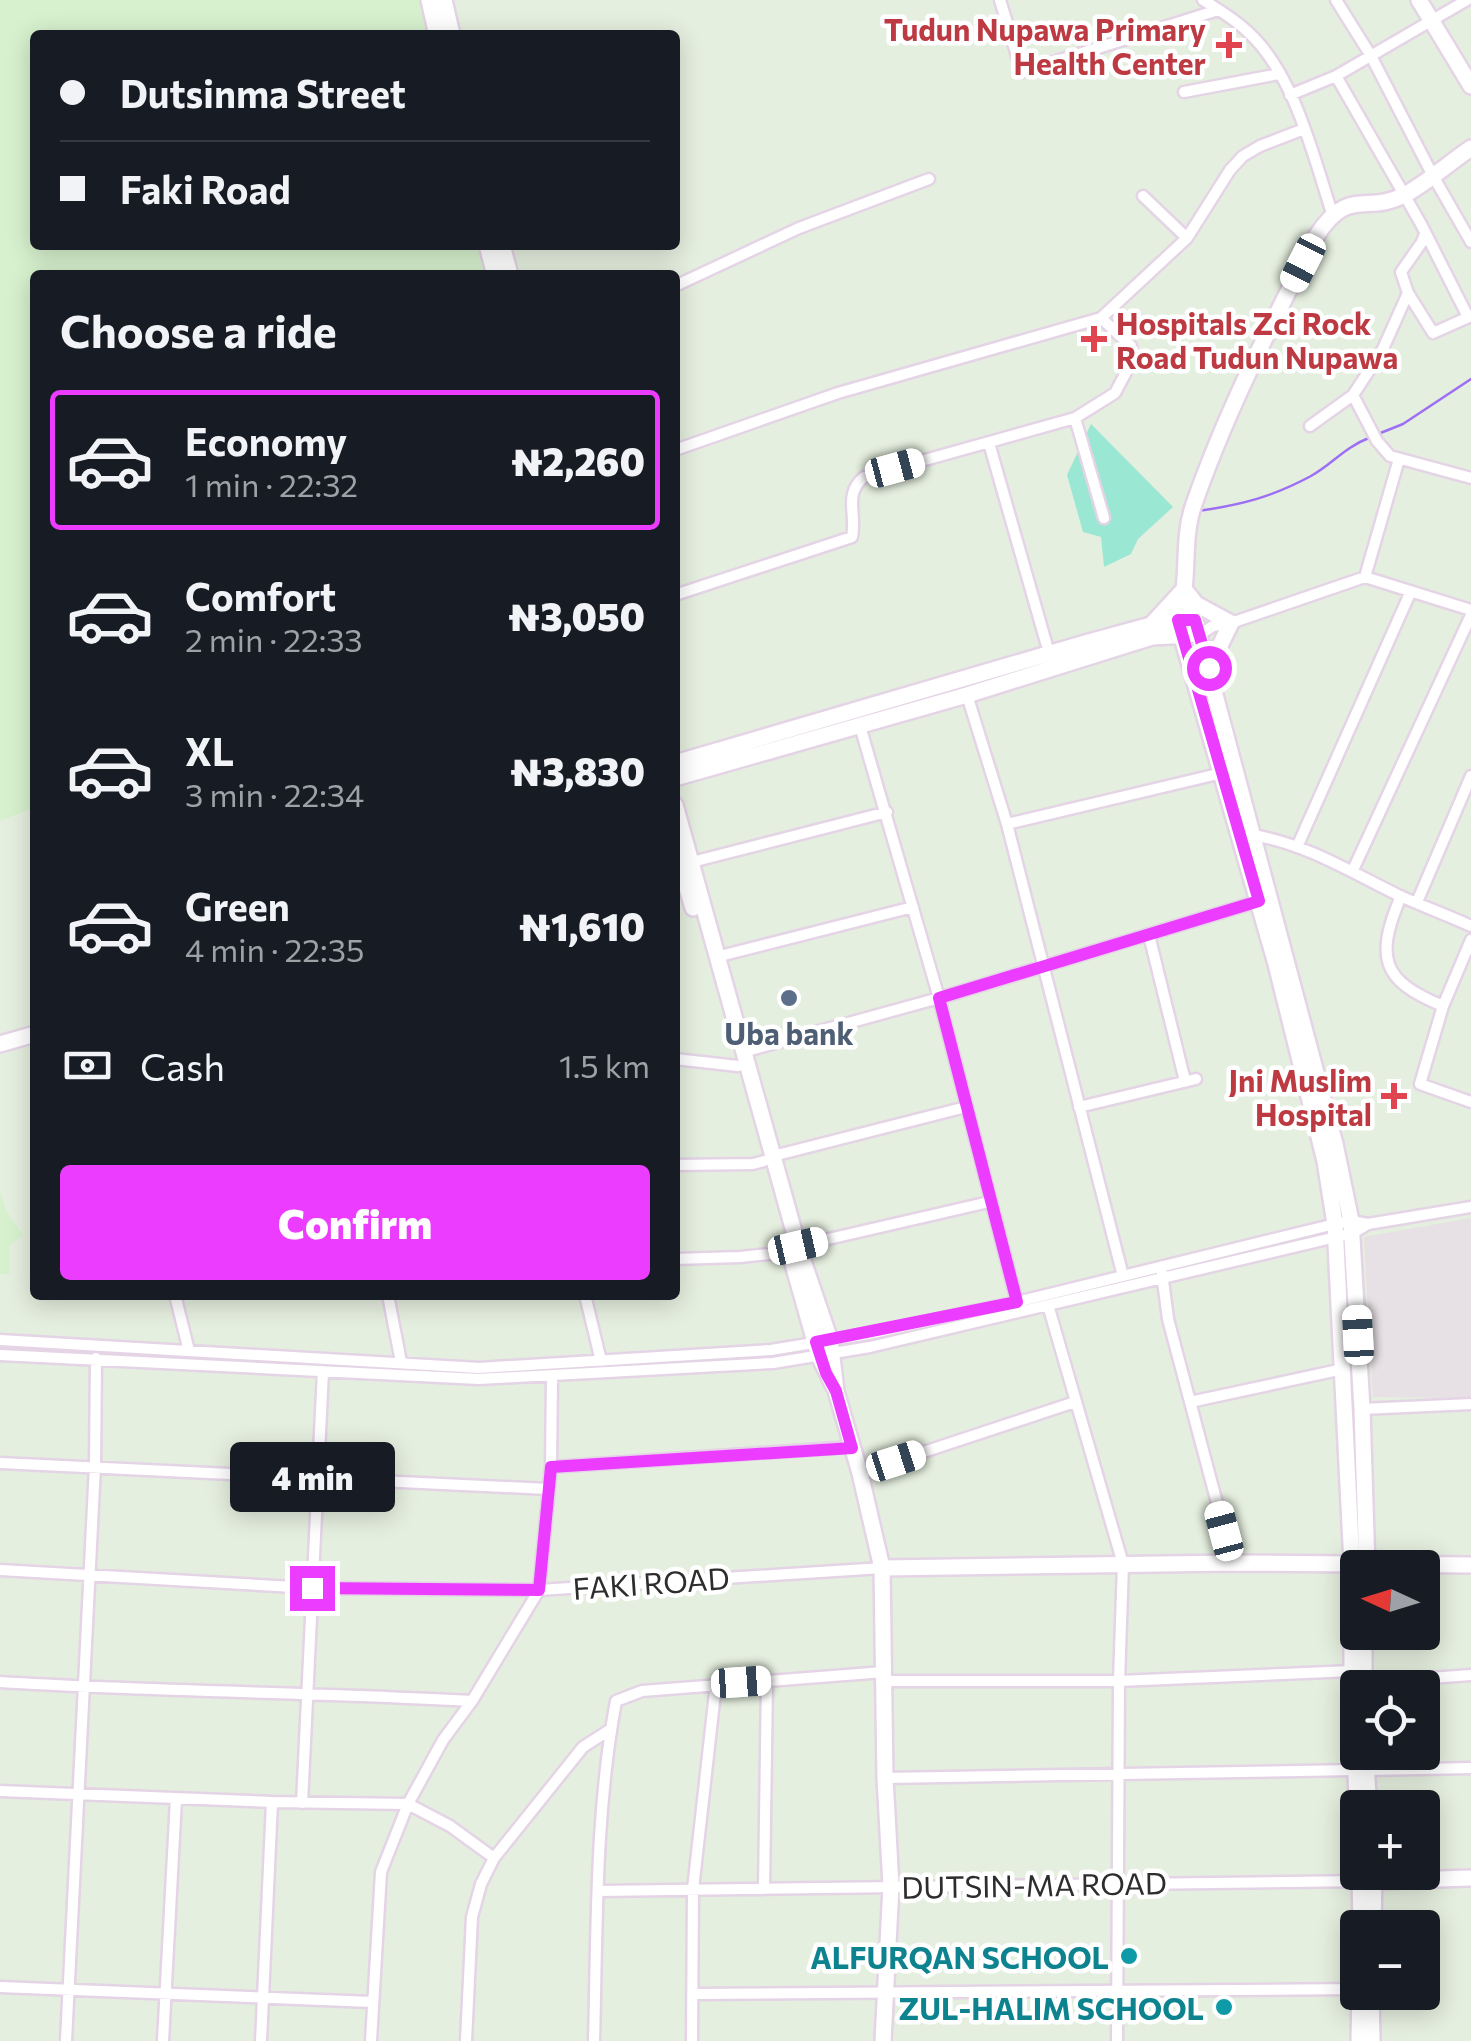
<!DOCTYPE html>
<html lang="en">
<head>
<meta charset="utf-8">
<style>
	body { margin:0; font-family:Commissioner,sans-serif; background:#242831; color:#f1f3f6; height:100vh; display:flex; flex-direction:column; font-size:38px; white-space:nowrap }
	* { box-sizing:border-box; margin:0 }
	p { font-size:32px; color:#9ea1a6 }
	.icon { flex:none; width:55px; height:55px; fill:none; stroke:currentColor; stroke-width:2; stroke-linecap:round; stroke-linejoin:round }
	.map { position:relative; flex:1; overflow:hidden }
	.details { position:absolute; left:30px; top:270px; width:650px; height:1030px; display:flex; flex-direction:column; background:#171b24; border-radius:10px; box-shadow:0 5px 25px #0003 }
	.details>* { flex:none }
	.banner { position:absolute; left:30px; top:30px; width:650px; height:220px; border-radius:10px; box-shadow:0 5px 25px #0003; display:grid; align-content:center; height:220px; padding:0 30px; background:#171b24 }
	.needle { width:65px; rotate:274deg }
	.tools { position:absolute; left:1340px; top:1550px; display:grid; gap:20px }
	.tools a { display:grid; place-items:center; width:100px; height:100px; border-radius:10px; background:#171b24; box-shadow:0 5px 25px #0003; font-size:50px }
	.end { position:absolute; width:45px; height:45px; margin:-22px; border:12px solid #eb3cff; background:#fff; box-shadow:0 0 0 5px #fff }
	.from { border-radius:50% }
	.bubble { position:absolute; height:70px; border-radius:10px; background:#171b24; box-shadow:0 5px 25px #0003; font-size:32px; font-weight:800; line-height:70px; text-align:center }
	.car { position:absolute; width:30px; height:60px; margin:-30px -15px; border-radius:12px; box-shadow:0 0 8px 2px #0007; background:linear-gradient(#fff 24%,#345 0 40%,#fff 0 76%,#345 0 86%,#fff 0) }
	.banner b { display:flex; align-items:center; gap:35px; height:95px; font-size:38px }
	.banner b+b { border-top:2px solid #363941 }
	.banner i { width:25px; height:25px; background:#f1f3f6 }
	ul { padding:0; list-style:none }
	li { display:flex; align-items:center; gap:30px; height:140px; margin:0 20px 15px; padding:0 10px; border:5px solid transparent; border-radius:10px }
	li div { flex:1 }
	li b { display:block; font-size:38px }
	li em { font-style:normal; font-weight:800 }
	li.selected { border-color:#eb3cff }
	li>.icon { width:90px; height:90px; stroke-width:1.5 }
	h2 { padding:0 30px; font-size:45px; line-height:120px }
	.pay { display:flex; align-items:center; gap:25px; height:110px; padding:0 30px; font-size:38px }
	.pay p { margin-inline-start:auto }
	.primary-button { display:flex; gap:20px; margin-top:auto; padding:20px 30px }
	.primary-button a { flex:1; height:115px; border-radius:10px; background:#eb3cff; color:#fff; font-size:40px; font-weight:800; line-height:115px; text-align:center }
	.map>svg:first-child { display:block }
</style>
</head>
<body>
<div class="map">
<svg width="1471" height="2041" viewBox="0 0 1471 2041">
	<rect width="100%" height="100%" fill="#e5efdf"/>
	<!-- industrial -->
	<path fill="#e7e0e4" d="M1471,1218V1398L1373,1397L1364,1237Z"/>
	<!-- education -->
	<path fill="#d7f1ce" d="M0,0H425L435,35H35V245H492L500,275H35V807L0,821Z
		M0,1192L7,1212L23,1235L9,1246L10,1274H0Z"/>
	<!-- green -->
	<path fill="#9ae7d3" d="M1091,424L1173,507L1138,539L1131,554L1104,567L1101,537L1083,532L1067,475Z"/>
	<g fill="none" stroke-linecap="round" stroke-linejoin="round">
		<!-- stream -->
		<path stroke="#9d6ff4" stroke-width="2.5" d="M1378,434L1403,424L1471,379
			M1198,511C1241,505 1272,497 1311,476C1334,463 1343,448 1371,437"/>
		<!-- street casing -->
		<g stroke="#e4d4e6" stroke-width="15">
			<path id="street" d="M1000,0L1022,72L1218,10
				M1203,0C1218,9 1234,19 1247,31C1294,73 1313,155 1332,213
				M1336,0L1371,56L1432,174L1471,242
				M1336,76L1421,224L1468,317
				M1184,92L1279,74
				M1290,95L1336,76L1467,0
				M1143,196L1187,238
				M1425,234L1422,242L1401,272L1408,293L1433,333L1471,316
				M675,286L799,228L929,179
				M1353,395L1377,441L1390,456L1471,478
				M1075,418L1104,518
				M1310,426L1353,395L1382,351L1408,293
				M989,443L1049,653
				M675,450L838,393L1101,318L1187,238L1230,170L1243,156L1260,146L1304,129
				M1365,577L1399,459
				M675,595L852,537C857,513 843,495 864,477L1075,418L1115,393L1133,359L1131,346L1101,318
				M1199,635L1213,626L1231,623L1365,577L1471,610
				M967,695L1007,824L1123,1276
				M860,726L939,998L1017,1302
				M1007,824L1222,773
				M1253,835C1306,844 1351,872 1398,895C1422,906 1447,915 1471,926
				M1297,847L1411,591
				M692,862L887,812
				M1353,870L1471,615
				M1401,896C1375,957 1381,981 1443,1006
				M1417,902L1471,776
				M1149,935L1185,1081
				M1471,940L1443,1006L1420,1084L1471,1102
				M716,957L913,907
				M743,1052L939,998L1259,901
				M675,1059L738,1066
				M1079,1107L1196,1079
				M773,1156L966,1107
				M675,1165L753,1164L764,1161
				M798,1246L989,1202
				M675,1259L740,1257L789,1252
				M1162,1273L1168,1319L1233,1563
				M175,1295L189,1351
				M388,1295L401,1362
				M585,1295L601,1361
				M1048,1305L1123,1564L1119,1681L1117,2041
				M0,1340L479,1368L771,1350L868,1334L1017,1302L1335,1224L1351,1221L1368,1224L1471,1207
				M0,1355L479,1379L773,1363L870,1347L1353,1233L1368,1224
				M1190,1402L1343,1369
				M1362,1409L1471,1404
				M0,1463L548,1489
				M551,1467L852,1447
				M860,1473L1075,1402
				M0,1570L312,1588L539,1590L882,1568
				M886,1681H1119L1352,1671
				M0,1682C157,1692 315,1692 472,1701
				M1363,1683L1471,1675
				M1366,1770L1471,1768
				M885,1778L1355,1770
				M0,1791L272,1802L408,1804L450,1826L494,1858
				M302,1803L323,1371
				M764,1889L767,1680
				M598,1891L1362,1881
				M0,1987L372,2002
				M692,1994L1358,1989
				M66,2041L95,1466L96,1358
				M163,2041L176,1799
				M261,2041L272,1802
				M371,2041L381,1872L408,1804L443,1740L472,1701L539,1590L551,1467L552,1377
				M466,2041L472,1917L481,1884L494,1858L583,1747L611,1729
				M594,2041C597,1929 595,1812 616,1701L642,1691L884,1672
				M692,2041L693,1889L716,1684"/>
		</g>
		<!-- secondary casing -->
		<g stroke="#e4d4e6" stroke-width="20">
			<path id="secondary" d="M429,0L437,35
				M444,0L452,35
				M1419,0L1471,86
				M487,245L495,275
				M502,245L510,275
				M1185,601L1195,620L1335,1144L1351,1221L1362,1409L1367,1568
				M1151,625L1184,589L1196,604L1231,623L1209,668
				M675,763L1085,643L1151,625L1186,620
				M675,778L967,695L1152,637L1190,635
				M675,805L798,1246L830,1340L836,1391L860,1473L882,1568L885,1778L891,1886L883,2041
				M675,847L693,908
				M0,1044L35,1034
				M787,1243L819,1356L834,1387
				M882,1568L1233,1563L1471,1565
				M1364,1688V1632
				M1365,1752L1369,1808
				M1358,1821L1352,1682V1565L1335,1224L1325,1161L1276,964L1177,620C1191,585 1181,543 1193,507C1226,411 1271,325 1317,235C1350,185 1366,216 1406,194C1428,182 1449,163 1471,148
				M1360,1872L1361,1928
				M1375,1881L1471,1878
				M1373,1928L1374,1872
				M1371,1992L1372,2041
				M1359,2041L1360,1992"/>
		</g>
		<!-- street -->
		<use href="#street" stroke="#fff" stroke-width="10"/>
		<!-- secondary -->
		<use href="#secondary" stroke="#fff" stroke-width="15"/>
	</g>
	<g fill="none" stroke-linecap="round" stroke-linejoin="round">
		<!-- route -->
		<path stroke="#eb3cff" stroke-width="12" d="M312,1588L539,1590L551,1467L852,1448L836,1391L826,1373L816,1342L1017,1302L939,998L1259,901L1178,620H1195L1209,668"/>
	</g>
	<!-- markers -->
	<g fill="#e0444e" stroke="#fff" stroke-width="4">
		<path d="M1224 30h10v10h10v10h-10v10h-10v-10h-10v-10h10z"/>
		<path d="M1089 324h10v10h10v10h-10v10h-10v-10h-10v-10h10z"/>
		<path d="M1389 1081h10v10h10v10h-10v10h-10v-10h-10v-10h10z"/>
	</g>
	<circle fill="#5c6f8a" stroke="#fff" stroke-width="4" cx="789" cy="998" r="10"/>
	<g fill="#0f9aa8" stroke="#fff" stroke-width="4">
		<circle cx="1129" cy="1956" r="10"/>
		<circle cx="1224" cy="2007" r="10"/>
	</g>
	<g text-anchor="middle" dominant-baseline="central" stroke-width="9" stroke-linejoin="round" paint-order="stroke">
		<!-- health labels -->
		<g font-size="30" font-weight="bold" fill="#be3a42" stroke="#fff" text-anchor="end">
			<text x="1206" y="28">Tudun Nupawa Primary<tspan x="1206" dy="34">Health Center</tspan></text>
			<text x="1116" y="322" text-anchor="start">Hospitals Zci Rock<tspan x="1116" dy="34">Road Tudun Nupawa</tspan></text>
			<text x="1372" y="1079">Jni Muslim<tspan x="1372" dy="34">Hospital</tspan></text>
		</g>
		<!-- service labels -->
		<g font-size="30" font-weight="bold" fill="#4e5e75" stroke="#fff">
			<text x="789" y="1032">Uba bank</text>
		</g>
		<!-- street labels -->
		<g font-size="30" fill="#2d2d2d" stroke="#fff">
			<text transform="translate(651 1582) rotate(-4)">FAKI ROAD</text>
			<text transform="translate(1034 1884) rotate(-1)">DUTSIN-MA ROAD</text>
		</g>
		<!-- culture labels -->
		<g font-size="30" font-weight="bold" fill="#0d838f" stroke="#fff" text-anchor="end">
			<text x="1109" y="1956">ALFURQAN SCHOOL</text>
			<text x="1204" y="2007">ZUL-HALIM SCHOOL</text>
		</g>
	</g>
</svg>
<div class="tools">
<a><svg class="needle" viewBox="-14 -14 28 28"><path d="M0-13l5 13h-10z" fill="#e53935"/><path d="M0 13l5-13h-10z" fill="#9ea1a6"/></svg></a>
<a><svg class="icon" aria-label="locate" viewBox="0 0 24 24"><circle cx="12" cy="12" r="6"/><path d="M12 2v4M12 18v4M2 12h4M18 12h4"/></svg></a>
<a>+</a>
<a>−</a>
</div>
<i class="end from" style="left:1209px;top:668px"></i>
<i class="end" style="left:312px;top:1588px"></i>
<div class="bubble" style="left:230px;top:1442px;width:165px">4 min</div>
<i class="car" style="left:1303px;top:263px;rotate:207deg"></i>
<i class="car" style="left:895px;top:468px;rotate:75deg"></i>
<i class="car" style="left:798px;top:1246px;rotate:77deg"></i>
<i class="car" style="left:1358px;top:1335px;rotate:357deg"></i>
<i class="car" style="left:896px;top:1461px;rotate:72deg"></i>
<i class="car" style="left:1224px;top:1531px;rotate:345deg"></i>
<i class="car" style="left:741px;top:1682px;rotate:86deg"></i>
<div class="banner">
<b><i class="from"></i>Dutsinma Street</b>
<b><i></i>Faki Road</b>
</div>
<section class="details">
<h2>Choose a ride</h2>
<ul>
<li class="selected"><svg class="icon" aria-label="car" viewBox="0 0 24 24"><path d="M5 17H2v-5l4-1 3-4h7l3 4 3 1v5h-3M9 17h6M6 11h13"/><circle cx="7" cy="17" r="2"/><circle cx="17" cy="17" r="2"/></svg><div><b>Economy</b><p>1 min · 22:32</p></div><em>₦2,260</em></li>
<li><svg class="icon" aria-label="car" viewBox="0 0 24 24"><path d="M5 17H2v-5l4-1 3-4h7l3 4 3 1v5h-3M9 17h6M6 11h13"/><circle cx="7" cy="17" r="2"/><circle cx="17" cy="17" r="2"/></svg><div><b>Comfort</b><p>2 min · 22:33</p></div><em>₦3,050</em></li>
<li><svg class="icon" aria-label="car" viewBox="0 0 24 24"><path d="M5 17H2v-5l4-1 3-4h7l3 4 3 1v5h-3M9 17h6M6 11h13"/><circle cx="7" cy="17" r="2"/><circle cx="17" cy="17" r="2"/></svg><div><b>XL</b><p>3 min · 22:34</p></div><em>₦3,830</em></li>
<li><svg class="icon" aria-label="car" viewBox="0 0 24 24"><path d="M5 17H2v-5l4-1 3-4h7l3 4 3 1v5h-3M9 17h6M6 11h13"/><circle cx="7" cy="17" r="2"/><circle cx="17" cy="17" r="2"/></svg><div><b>Green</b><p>4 min · 22:35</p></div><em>₦1,610</em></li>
</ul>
<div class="pay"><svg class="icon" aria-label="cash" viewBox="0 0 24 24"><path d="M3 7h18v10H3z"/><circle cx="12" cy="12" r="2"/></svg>Cash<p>1.5 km</p></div>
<div class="primary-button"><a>Confirm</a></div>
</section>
</div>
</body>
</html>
